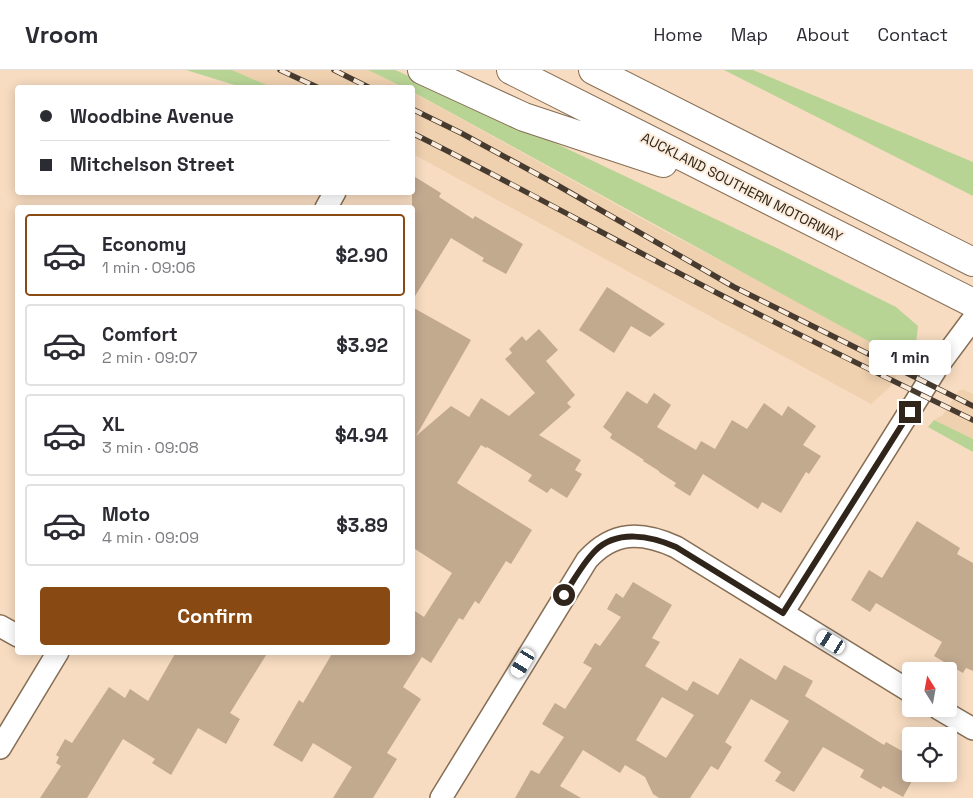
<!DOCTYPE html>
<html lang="en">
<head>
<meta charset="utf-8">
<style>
	body { margin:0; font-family:"Space Grotesk",sans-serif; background:#f7f7f7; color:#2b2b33; height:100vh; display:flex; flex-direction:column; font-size:19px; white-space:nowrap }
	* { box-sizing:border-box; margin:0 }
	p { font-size:16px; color:#7c7c81 }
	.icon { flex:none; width:28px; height:28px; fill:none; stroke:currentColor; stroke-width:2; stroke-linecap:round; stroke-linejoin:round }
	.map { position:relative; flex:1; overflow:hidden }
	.sheet { position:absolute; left:15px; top:135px; width:400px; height:450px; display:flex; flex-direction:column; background:#fff; border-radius:5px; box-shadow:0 2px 12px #0003 }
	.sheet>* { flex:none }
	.top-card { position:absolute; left:15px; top:15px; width:400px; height:110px; border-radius:5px; box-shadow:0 2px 12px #0003; display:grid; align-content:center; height:110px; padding:0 25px; background:#fff }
	.needle { width:32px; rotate:349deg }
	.fabs { position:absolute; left:902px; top:592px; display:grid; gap:10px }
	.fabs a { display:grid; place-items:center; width:55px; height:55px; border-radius:5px; background:#fff; box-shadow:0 2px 12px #0003; font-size:25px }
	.end { position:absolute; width:22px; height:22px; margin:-11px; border:6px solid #2f251b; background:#fff; box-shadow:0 0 0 2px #fff }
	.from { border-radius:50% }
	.bubble { position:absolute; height:35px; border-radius:5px; background:#fff; box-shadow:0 2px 12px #0003; font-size:16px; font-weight:600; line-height:35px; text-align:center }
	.car { position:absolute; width:15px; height:30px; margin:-15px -8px; border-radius:6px; box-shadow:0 0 4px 1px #0007; background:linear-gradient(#fff 24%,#345 0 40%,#fff 0 76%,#345 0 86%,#fff 0) }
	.top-card b { display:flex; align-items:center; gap:18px; height:48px; font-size:19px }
	.top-card b+b { border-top:1px solid #e1e1e2 }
	.top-card i { width:12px; height:12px; background:#2b2b33 }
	ul { padding:9px 0 0; list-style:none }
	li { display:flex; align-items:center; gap:15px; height:82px; margin:0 10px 8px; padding:0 15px; border:2px solid #e1e1e2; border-radius:5px }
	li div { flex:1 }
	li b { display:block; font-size:19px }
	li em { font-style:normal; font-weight:600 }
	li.current { border-color:#894913 }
	li>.icon { width:45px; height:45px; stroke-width:1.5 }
	.cta { display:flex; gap:10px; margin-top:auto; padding:10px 25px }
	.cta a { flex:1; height:58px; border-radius:5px; background:#894913; color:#fff; font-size:20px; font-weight:600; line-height:58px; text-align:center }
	header { display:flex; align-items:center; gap:30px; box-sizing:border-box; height:70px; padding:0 25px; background:#fff; border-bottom:1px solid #e1e1e2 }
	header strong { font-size:24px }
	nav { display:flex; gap:28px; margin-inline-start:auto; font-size:18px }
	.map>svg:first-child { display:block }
</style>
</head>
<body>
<header>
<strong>Vroom</strong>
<nav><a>Home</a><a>Map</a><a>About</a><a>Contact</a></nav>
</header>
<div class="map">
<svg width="973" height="728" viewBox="0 0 973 728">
	<rect width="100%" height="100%" fill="#f7dcc1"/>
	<!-- built -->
	<path fill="#efd0af" d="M232,0H368L403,17H271Z
		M412,22L664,161L786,225L904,291L894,310L890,317L871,334L413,84Z
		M959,320H964L973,324V369L934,350L943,345Z"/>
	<!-- green -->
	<path fill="#b8d495" d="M186,0H232L271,17H241Z
		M368,0H395L464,30L779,179L896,237L918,256L916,274L881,278L413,22L412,18L403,17Z
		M724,0H753L973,92V126Z
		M934,350L973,369V382L928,357Z"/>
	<!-- building -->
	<path fill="#c2aa8f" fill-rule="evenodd" d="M412,105L441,123L439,127L473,149L475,146L523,174L506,204L482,191L484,188L451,168L412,231Z
		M607,217L665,254L650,267L631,256L614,283L579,260Z
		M412,237L471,270L416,366L451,336L469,347L481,328L509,346L535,323L505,289L512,283L509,279L522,266L526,271L539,259L558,280L546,291L575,325L567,333L571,337L539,365L581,390L575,400L582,404L567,428L551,418L547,423L528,411L532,405L487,377L486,378L481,375L457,413L532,460L511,494L506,491L479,534L475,531L463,550L459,548L431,593L422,587L403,617L421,629L387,683L397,689L373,728H333L352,697L313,673L302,692L273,675L299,630L303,633L333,582H414H412V539L424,547L452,503L412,477Z
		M627,321L647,334L654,323L671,335L657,357L696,380L701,371L715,379L732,350L747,359L764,333L782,346L788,336L816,356L803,375L821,386L809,404L806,402L781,443L762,432L758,439L703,404L690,426L674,416L676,413L659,402V401L643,391L644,390L610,368L612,364L603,357Z
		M917,451L960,478L957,484L973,493V601L966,598L963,603L934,586L942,572L876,533L870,542L851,530L869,500L882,508Z
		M633,512L672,535L652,568L660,572L645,596L687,621L693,611L718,625L740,588L776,610L784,595L813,611L805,626L884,675L886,672L911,686V713L903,727L883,716L881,719L860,707L864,700L823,677L794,722L775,711L781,702L764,691L789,651L751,629L725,672L732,677L718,700L711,696L690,728H659L653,724L645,707L625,695L620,703L583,680L560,716L581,728H515L531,700L539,704L564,667L542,654L555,633L565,639L592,598L583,593L595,573L600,576L621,547L607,539L616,523L623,528ZM662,627L694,645L666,688L636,670Z
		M176,582H268L230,643L240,649L226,674L198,658L171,705L152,693L155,689L123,669L87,728H40L61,696L56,693L59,687L56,685L65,669L72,673L109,617L125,628L130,619L148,631Z"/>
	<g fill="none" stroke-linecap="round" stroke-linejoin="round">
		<!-- street casing -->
		<g stroke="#866e55" stroke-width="24">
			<path id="street" d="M326,138L335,122
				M783,543L938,296L973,249
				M0,556L18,566
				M939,639L973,659
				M0,678L58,582
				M441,728L587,490C613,461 641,461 676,477L911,622"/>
		</g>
		<!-- highway casing -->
		<g stroke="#866e55" stroke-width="30">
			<path id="highway" d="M422,0L524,47L663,93
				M511,0L973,233
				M593,0L973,192"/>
		</g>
		<!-- street -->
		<use href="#street" stroke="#fff" stroke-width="21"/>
		<!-- highway -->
		<use href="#highway" stroke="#fff" stroke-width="28"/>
		<!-- rail casing -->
		<g stroke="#473b2f" stroke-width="5.5">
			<path id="rail" d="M280,0L319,18
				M334,0L370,18
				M412,39L461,63L557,115L734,217L973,336
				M412,63C516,115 618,172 721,225C805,268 889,309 973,350"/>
		</g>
		<!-- rail -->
		<use href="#rail" stroke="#fcecdb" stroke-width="4" stroke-dasharray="11" stroke-linecap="butt"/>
	</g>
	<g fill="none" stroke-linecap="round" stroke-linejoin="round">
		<!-- route -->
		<path stroke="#2f251b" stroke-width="6" d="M564,525C574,510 583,493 595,481C617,459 651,466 676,477L783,543L910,342"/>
	</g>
	<g text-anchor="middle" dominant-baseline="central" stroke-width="4" stroke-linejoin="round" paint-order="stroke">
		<!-- street labels -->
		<g font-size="14" fill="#2f251b" stroke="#fcecdb">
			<text transform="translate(742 117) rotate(27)">AUCKLAND SOUTHERN MOTORWAY</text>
		</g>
	</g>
</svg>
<div class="fabs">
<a><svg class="needle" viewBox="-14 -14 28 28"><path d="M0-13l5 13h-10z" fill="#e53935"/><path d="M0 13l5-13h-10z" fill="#7c7c81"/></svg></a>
<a><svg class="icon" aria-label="locate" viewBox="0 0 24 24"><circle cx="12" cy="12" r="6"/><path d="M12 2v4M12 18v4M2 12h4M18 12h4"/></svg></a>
</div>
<i class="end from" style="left:564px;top:525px"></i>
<i class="end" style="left:910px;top:342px"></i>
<div class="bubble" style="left:869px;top:270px;width:82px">1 min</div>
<i class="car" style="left:831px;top:572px;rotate:301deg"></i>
<i class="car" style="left:523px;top:593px;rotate:211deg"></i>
<div class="top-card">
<b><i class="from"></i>Woodbine Avenue</b>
<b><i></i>Mitchelson Street</b>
</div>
<section class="sheet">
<ul>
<li class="current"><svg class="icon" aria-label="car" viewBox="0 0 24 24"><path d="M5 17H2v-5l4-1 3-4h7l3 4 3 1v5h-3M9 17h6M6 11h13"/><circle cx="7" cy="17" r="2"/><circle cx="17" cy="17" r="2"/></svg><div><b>Economy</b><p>1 min · 09:06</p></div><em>$2.90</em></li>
<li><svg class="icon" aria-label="car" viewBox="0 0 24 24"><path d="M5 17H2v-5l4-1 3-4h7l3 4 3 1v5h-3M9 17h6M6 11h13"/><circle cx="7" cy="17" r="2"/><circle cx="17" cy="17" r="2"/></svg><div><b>Comfort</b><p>2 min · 09:07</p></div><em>$3.92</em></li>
<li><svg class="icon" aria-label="car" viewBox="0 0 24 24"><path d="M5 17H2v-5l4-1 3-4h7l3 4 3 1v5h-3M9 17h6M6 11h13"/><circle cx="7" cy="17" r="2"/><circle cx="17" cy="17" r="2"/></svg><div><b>XL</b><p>3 min · 09:08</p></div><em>$4.94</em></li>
<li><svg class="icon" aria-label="car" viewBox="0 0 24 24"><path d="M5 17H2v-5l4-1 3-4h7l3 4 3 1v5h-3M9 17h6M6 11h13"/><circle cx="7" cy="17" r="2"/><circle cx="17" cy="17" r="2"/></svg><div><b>Moto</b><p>4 min · 09:09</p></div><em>$3.89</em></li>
</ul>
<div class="cta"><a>Confirm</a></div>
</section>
</div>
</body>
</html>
